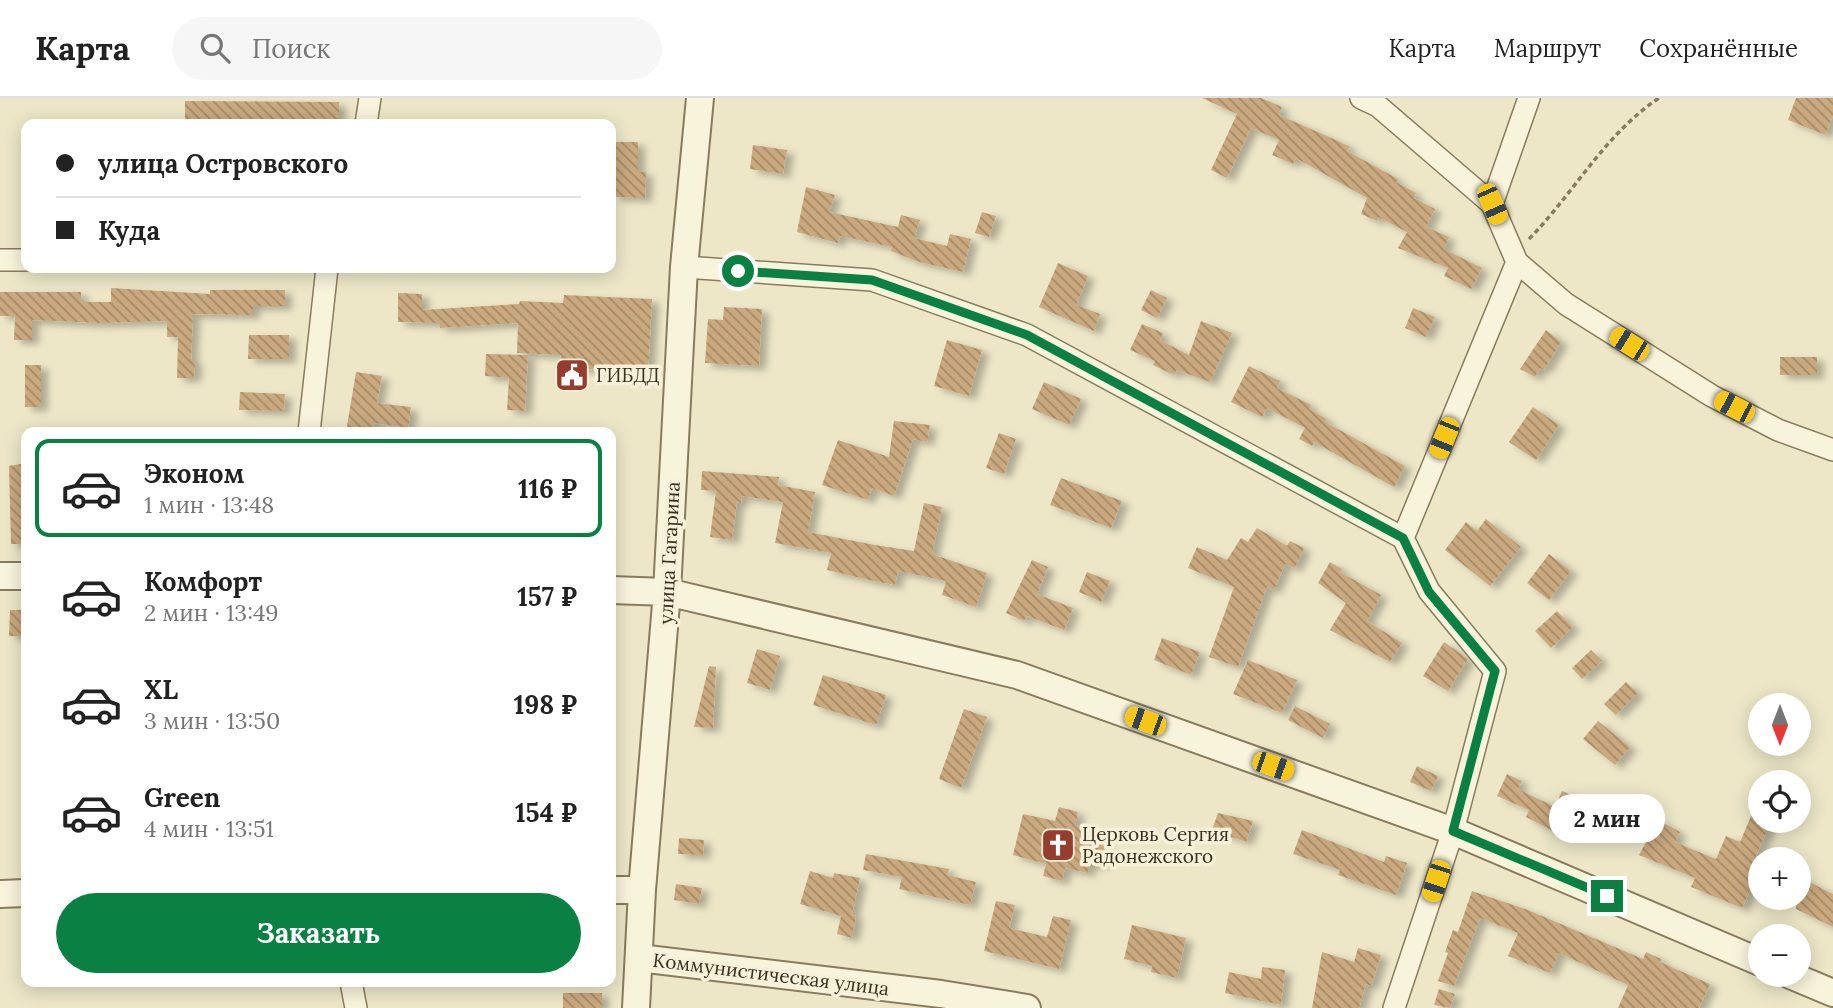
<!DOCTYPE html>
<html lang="ru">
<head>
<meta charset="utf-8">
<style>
	body { margin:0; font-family:Lora,serif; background:#f6f6f6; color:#222; height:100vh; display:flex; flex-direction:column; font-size:26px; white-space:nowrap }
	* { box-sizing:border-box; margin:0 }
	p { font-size:23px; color:#767676 }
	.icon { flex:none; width:38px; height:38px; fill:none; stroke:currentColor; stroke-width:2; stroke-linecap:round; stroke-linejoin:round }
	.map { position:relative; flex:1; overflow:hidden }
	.panel { position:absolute; left:21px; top:329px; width:595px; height:560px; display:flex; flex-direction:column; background:#fff; border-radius:14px; box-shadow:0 4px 18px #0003 }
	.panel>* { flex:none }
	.top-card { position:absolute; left:21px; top:21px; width:595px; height:154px; border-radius:14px; box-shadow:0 4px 18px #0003; display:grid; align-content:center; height:154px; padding:0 35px; background:#fff }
	.needle { width:46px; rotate:180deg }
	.tools { position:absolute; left:1748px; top:595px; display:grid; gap:14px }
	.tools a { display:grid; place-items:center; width:63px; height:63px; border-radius:50%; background:#fff; box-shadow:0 4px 18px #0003; font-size:35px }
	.end { position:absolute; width:32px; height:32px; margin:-16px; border:9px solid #0b8043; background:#fff; box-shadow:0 0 0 4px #fff }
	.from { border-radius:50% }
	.bubble { position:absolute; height:49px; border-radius:24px; background:#fff; box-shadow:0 4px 18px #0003; font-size:23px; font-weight:700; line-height:49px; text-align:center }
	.car { position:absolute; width:21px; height:42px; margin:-21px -10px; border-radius:9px; box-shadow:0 0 5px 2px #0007; background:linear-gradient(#f5c518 24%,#345 0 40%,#f5c518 0 76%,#345 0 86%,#f5c518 0) }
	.top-card b { display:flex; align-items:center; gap:24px; height:66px; font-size:26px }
	.top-card b+b { border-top:2px solid #e0e0e0 }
	.top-card i { width:18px; height:18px; background:#222 }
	ul { padding:12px 0 0; list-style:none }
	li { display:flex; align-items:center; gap:21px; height:98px; margin:0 14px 10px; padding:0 21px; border:4px solid transparent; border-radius:14px }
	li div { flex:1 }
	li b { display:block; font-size:26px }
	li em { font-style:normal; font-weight:700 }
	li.current { border-color:#0b8043 }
	li>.icon { width:63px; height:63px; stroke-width:1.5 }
	.action { display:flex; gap:14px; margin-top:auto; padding:14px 35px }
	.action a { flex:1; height:80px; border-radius:42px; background:#0b8043; color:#fff; font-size:28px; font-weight:700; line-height:80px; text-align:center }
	header { display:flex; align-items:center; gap:42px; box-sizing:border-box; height:98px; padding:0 35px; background:#fff; border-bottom:2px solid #e0e0e0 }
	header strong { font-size:33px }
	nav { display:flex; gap:38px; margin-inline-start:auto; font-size:24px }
	.search { width:490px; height:63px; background:#f6f6f6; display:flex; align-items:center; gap:18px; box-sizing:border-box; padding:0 24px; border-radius:38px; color:#767676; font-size:26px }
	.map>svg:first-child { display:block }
</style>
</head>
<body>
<header>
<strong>Карта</strong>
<div class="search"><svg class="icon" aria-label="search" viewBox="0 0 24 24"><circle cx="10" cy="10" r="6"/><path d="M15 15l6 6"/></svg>Поиск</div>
<nav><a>Карта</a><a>Маршрут</a><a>Сохранённые</a></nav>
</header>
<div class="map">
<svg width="1833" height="910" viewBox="0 0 1833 910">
	<defs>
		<pattern id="building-back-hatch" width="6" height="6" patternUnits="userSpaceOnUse" patternTransform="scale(1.75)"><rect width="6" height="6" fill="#caa97f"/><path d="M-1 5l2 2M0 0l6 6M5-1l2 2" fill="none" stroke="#a58a68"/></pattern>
		<filter id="shadow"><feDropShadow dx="7" dy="4" stdDeviation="3.5" flood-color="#0004"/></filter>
	</defs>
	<rect width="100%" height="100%" fill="#ede7c8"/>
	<!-- building -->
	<path fill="url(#building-back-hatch)" filter="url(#shadow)" d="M1202,0H1261L1282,9L1279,17L1336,42L1350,49L1347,53L1398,81L1396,84L1416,95L1414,100L1435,111L1426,129L1449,139L1444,151L1482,170L1471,191L1444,178L1448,170L1398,150L1407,134L1378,119L1377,123L1361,116L1367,100L1296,60L1293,66L1272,57L1279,42L1251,30L1227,80L1211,72L1237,16Z
		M1796,0H1833V18L1825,37L1788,22Z
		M185,3L339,4V26H309V22L185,24Z
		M613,44H638V74H646L645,100L613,99Z
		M753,47L787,52L783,76L750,71Z
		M806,89L835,97L829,114L898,129L901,117L920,122L914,140L947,148L950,136L971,141L963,174L919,164L891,153L892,149L840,138L838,145L797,134Z
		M982,114L996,118L989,139L975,135Z
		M1058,165L1088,178L1076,207L1100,216L1094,233L1039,209Z
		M111,190L210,196V192H285V208H253V217L193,216L191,262H195L194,280H177L178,239H167V223L99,225L32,222V242H14L15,218H0V194H81V204H111Z
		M1151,192L1167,200L1157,220L1141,212Z
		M398,195L422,196V212L519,206L520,203L563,205L564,197L652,201L648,275L560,269L561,257L517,255L518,225L440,230L439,225L398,224Z
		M724,209L762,211L759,268L705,265L708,221L723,222Z
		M1413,210L1435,219L1426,239L1405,230Z
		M1201,223L1232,235L1210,284L1177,272L1174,277L1153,267L1155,263L1130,252L1142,226L1163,235L1160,242L1189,257Z
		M1546,232L1561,244L1544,272L1540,270L1535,279L1520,271Z
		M249,237H289V261H248Z
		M947,242L982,252L969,298L934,288Z
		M486,256L528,257L525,313L507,312L509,280L485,278Z
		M1780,259H1817V277H1780Z
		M25,267H41V309H25Z
		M1249,268L1280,283L1277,290L1311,307L1309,311L1327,321L1325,324L1405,368L1394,389L1314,344L1312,348L1299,341L1305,330L1267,310L1262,319L1231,304Z
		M356,274L382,278L377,305L411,309L408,330L374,325L372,334H346Z
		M1044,284L1081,301L1069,327L1032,311Z
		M240,294L285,296L284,313L239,312Z
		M1533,309L1559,327L1536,362L1509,344Z
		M894,323L930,327L927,344L913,341L894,398L872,390L868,402L822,387L838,342L889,359Z
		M999,335L1016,341L1004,376L986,370Z
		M26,365V446H11L9,368Z
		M702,373L779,379L778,387L815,394L808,434L875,447L914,453L924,405L942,409L932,456L987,475L976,509L942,497L946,483L898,473L895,487L869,482L827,472L831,455L775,445L783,404L742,398L741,405L737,404L732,442L710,439L716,393L701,392Z
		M1061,380L1122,403L1111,430L1050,407Z
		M1486,421L1521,449L1490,488L1445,452L1466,424L1477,433Z
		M1257,430L1287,448L1290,443L1304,450L1295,470L1285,466L1274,492L1267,489L1238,569L1209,559L1234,489L1188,470L1197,449L1227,462L1241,440L1248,444Z
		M1549,456L1571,473L1549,502L1527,485Z
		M1032,462L1048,469L1037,496L1073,510L1064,532L1027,518L1024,523L1006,515Z
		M1330,464L1342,471L1340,474L1381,497L1367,523L1402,545L1390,564L1330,532L1346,505L1318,485Z
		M1087,474L1110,483L1101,504L1079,494Z
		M10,512H26V538H9Z
		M1557,513L1573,529L1551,550L1535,533Z
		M1162,540L1200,554L1191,577L1154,562Z
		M1444,544L1468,561L1448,593L1423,578Z
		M757,551L780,558L770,592L747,585Z
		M1591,552L1602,563L1582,581L1572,570Z
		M1248,562L1297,582L1282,615L1233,596Z
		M709,568L716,569L713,630L694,629Z
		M823,577L886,597L876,627L813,607Z
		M1626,584L1638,595L1616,617L1604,606Z
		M1295,608L1330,626L1323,640L1288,622Z
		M964,611L987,619L961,690L939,681Z
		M1598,623L1630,649L1615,667L1583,641Z
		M1417,668L1438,678L1431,693L1410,684Z
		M1507,676L1522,683L1518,691L1555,709L1562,693L1575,699L1569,712L1587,720L1581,733L1564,726L1559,736L1526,719L1529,712L1497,698Z
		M1059,709L1078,714L1075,728L1098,734L1095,746L1106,748L1102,767L1090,765L1088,775L1065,770L1062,783L1043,778L1046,766L1013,757L1023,716L1055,723Z
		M1218,715L1253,723L1246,744L1212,732Z
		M1751,718L1770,726L1754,763L1760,766V772L1742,810L1691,789L1695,780L1639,757L1658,722L1680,734L1675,744L1716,761L1726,738L1740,744Z
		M1302,732L1384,764L1386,758L1407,765L1396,797L1338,777L1340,772L1293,756Z
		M679,740L704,742L703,757L678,756Z
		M866,756L949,771L947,777L976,784L970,807L899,791L902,779L863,772Z
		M810,773L833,780L834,775L860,780L852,817L856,818L852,840L837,836L841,818L800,806Z
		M1799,779L1833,796V829L1796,811Z
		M676,786L702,790L699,806L674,802Z
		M1472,793L1528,812L1643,861L1646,854L1661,861L1660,864L1710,886L1699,910H1618L1628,887L1559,855L1550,875L1508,858L1518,835L1480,820L1454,888L1438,883L1448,855L1445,854L1453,832L1458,834Z
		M996,803L1015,807L1009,830L1047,839L1053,818L1071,822L1059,871L984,853Z
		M1132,827L1186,840L1177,880L1151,874L1152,868L1124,861Z
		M1358,850L1381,857L1371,888L1366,886L1359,910H1312L1322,854L1354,864Z
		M1262,869L1285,872L1281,907L1225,895L1229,874L1261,881Z
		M1439,891L1455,896L1450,910L1434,907Z
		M563,895H602V910H563Z"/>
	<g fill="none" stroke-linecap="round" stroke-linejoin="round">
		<!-- minor casing -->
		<g stroke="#897b5d" stroke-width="24">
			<path id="minor" d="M1361,0L1378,8L1492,106L1517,164L1566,206L1712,298L1778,332L1833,352
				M366,26L370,0
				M1492,106L1529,0
				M0,162H26
				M684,169L872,182L1027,237L1403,440L1429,493L1495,573L1453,733L1394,910
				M309,334L327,170
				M1403,440L1517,164
				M351,884L356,910"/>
		</g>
		<!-- tertiary casing -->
		<g stroke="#897b5d" stroke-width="30">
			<path id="tertiary" d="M0,478H26
				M611,492L667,494L1017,577L1453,733L1760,864
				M611,792H642
				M0,796L26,795
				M639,860L941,896L1027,910
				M1790,877L1833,895
				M636,910L642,792L667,494L684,169L700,0"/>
		</g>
		<!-- path -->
		<path stroke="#897b5d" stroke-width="3.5" stroke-dasharray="5 3.5" stroke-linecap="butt" d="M1529,141C1574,95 1605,36 1659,0"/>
		<!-- minor -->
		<use href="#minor" stroke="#f8f3db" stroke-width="21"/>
		<!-- tertiary -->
		<use href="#tertiary" stroke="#f8f3db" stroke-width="26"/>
	</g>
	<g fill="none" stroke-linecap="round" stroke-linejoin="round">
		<!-- route -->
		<path stroke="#0b8043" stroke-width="9" d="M738,173L872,182L1027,237L1403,440L1429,494L1495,573L1453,733L1607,798"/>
	</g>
	<!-- icons -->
	<defs>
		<g id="civic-square" transform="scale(1.75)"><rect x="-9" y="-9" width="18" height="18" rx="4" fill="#963d2f" stroke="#f5f0d7"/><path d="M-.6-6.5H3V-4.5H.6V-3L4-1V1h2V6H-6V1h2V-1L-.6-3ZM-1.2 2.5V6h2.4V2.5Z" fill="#fff"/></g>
		<g id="church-square" transform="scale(1.75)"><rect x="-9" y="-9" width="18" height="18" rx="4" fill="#963d2f" stroke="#f5f0d7"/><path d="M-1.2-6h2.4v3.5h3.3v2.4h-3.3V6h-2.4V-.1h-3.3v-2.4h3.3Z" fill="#fff"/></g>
	</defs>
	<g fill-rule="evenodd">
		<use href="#civic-square" x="572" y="277"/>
		<use href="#church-square" x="1058" y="747"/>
	</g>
	<g text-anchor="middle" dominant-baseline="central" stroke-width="7" stroke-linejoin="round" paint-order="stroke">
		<!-- poi labels -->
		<g font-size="19" fill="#3a3020" stroke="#f5f0d7" text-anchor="start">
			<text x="596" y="277">ГИБДД</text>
			<text x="1082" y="736">Церковь Сергия<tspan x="1082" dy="22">Радонежского</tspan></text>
		</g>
		<!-- street labels -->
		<g font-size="19" fill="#3a3020" stroke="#f5f0d7">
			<text transform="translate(669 455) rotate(-87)">улица Гагарина</text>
			<text transform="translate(771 876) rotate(7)">Коммунистическая улица</text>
		</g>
	</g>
</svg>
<div class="tools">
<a><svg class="needle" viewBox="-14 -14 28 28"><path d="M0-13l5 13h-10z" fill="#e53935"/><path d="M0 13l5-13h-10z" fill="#767676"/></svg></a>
<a><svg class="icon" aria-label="locate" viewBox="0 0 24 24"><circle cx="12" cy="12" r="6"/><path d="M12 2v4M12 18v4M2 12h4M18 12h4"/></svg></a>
<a>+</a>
<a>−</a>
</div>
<i class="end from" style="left:738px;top:173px"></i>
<i class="end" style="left:1607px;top:798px"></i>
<div class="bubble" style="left:1549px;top:696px;width:116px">2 мин</div>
<i class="car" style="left:1492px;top:106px;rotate:156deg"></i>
<i class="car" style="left:1629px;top:246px;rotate:302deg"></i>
<i class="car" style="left:1734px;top:309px;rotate:297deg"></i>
<i class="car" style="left:1444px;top:340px;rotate:202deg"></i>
<i class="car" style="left:1145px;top:623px;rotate:290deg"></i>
<i class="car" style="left:1273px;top:668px;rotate:109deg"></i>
<i class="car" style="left:1436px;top:783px;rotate:198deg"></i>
<div class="top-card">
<b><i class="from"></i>улица Островского</b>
<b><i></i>Куда</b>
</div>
<section class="panel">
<ul>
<li class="current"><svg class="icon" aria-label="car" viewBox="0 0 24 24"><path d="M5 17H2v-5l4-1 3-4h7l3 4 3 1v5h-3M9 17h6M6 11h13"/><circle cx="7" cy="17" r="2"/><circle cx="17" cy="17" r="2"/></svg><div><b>Эконом</b><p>1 мин · 13:48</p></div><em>116 ₽</em></li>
<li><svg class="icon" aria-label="car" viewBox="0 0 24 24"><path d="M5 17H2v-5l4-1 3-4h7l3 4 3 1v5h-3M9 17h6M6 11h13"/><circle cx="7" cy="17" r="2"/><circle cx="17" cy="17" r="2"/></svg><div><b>Комфорт</b><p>2 мин · 13:49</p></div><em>157 ₽</em></li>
<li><svg class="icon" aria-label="car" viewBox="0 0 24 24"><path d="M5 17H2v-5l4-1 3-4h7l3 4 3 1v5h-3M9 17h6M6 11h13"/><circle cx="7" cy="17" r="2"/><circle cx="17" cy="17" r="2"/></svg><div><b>XL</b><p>3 мин · 13:50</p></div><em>198 ₽</em></li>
<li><svg class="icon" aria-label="car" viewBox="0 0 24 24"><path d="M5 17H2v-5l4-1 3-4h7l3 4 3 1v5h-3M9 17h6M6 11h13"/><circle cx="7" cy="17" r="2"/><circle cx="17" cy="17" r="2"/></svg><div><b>Green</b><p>4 мин · 13:51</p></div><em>154 ₽</em></li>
</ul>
<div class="action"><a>Заказать</a></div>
</section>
</div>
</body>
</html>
